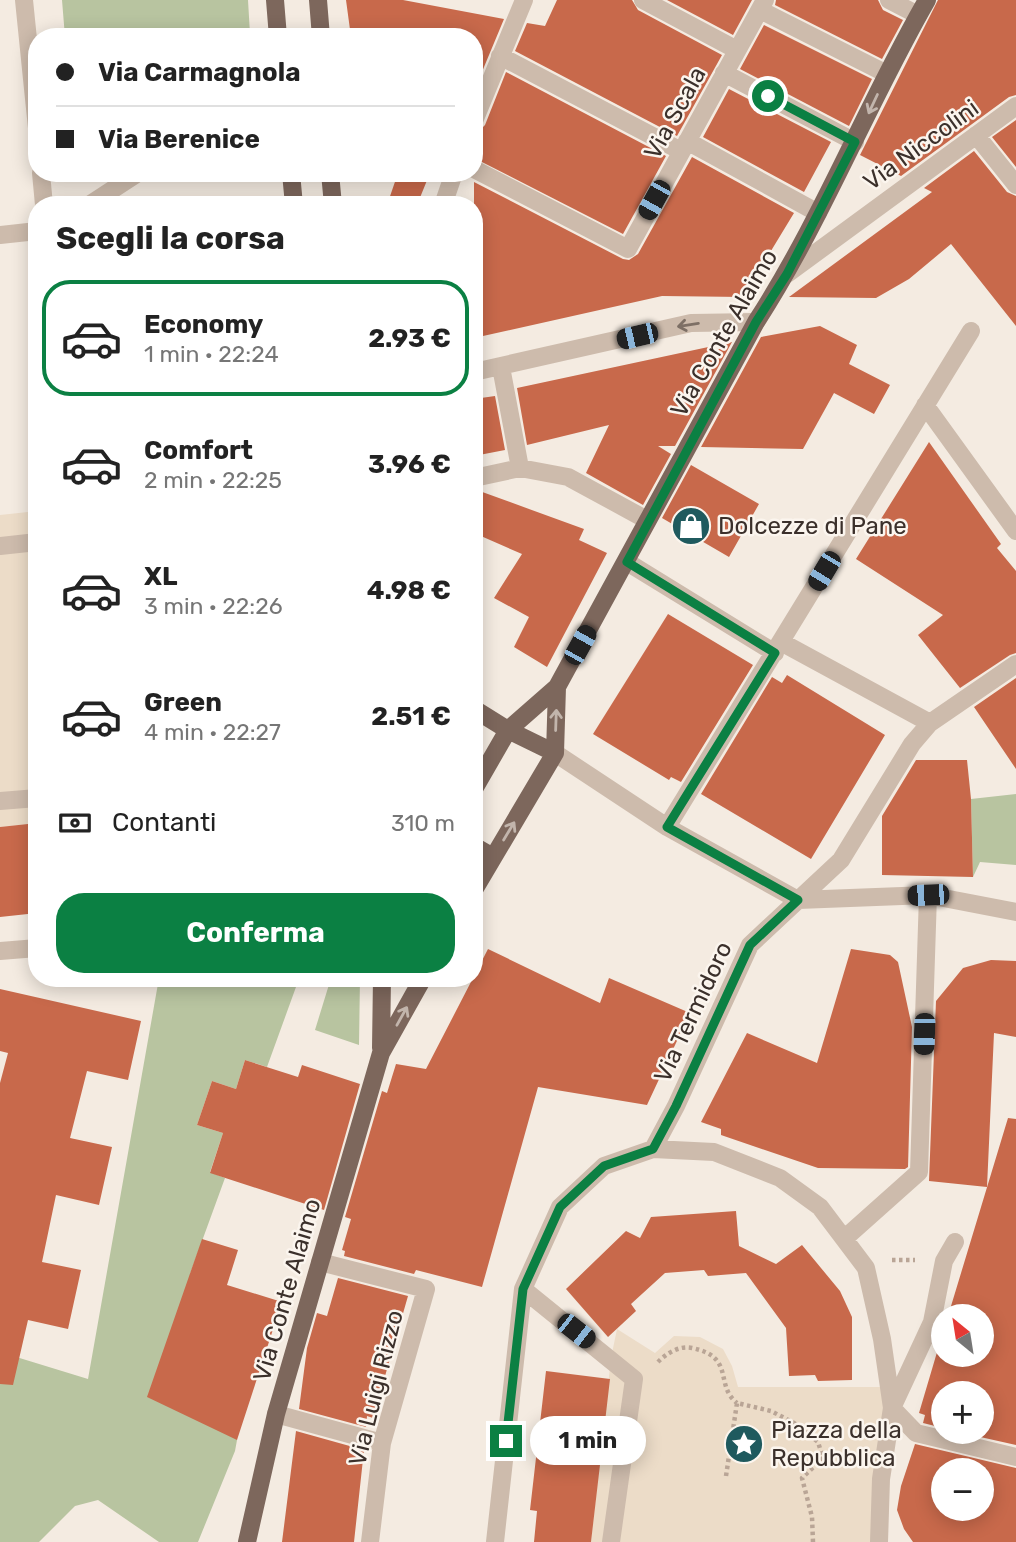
<!DOCTYPE html>
<html lang="it">
<head>
<meta charset="utf-8">
<style>
	body { margin:0; font-family:Rubik,sans-serif; background:#f2f2f2; color:#222; height:100vh; display:flex; flex-direction:column; font-size:26px; white-space:nowrap }
	* { box-sizing:border-box; margin:0 }
	p { font-size:23px; color:#767676 }
	.icon { flex:none; width:38px; height:38px; fill:none; stroke:currentColor; stroke-width:2; stroke-linecap:round; stroke-linejoin:round }
	.map { position:relative; flex:1; overflow:hidden }
	.details { position:absolute; left:28px; top:196px; width:455px; height:791px; display:flex; flex-direction:column; background:#fff; border-radius:28px; box-shadow:0 4px 18px #0003 }
	.details>* { flex:none }
	.guide { position:absolute; left:28px; top:28px; width:455px; height:154px; border-radius:28px; box-shadow:0 4px 18px #0003; display:grid; align-content:center; height:154px; padding:0 28px; background:#fff }
	.needle { width:46px; rotate:330deg }
	.fabs { position:absolute; left:931px; top:1304px; display:grid; gap:14px }
	.fabs a { display:grid; place-items:center; width:63px; height:63px; border-radius:50%; background:#fff; box-shadow:0 4px 18px #0003; font-size:35px }
	.end { position:absolute; width:32px; height:32px; margin:-16px; border:9px solid #0b8043; background:#fff; box-shadow:0 0 0 4px #fff }
	.from { border-radius:50% }
	.bubble { position:absolute; height:49px; border-radius:24px; background:#fff; box-shadow:0 4px 18px #0003; font-size:23px; font-weight:700; line-height:49px; text-align:center }
	.car { position:absolute; width:21px; height:42px; margin:-21px -10px; border-radius:9px; box-shadow:0 0 5px 2px #0007; background:linear-gradient(#222 24%,#8ab4d8 0 40%,#222 0 76%,#8ab4d8 0 86%,#222 0) }
	.guide b { display:flex; align-items:center; gap:24px; height:66px; font-size:26px }
	.guide b+b { border-top:2px solid #e0e0e0 }
	.guide i { width:18px; height:18px; background:#222 }
	ul { padding:0; list-style:none }
	li { display:flex; align-items:center; gap:21px; height:116px; margin:0 14px 10px; padding:0 14px; border:4px solid transparent; border-radius:28px }
	li div { flex:1 }
	li b { display:block; font-size:26px }
	li em { font-style:normal; font-weight:700 }
	li.active { border-color:#0b8043 }
	li>.icon { width:63px; height:63px; stroke-width:1.5 }
	h2 { padding:0 28px; font-size:32px; line-height:84px }
	.pay { display:flex; align-items:center; gap:18px; height:77px; padding:0 28px; font-size:26px }
	.pay p { margin-inline-start:auto }
	.button { display:flex; gap:14px; margin-top:auto; padding:14px 28px }
	.button a { flex:1; height:80px; border-radius:28px; background:#0b8043; color:#fff; font-size:28px; font-weight:700; line-height:80px; text-align:center }
	.map>svg:first-child { display:block }
</style>
</head>
<body>
<div class="map">
<svg width="1016" height="1542" viewBox="0 0 1016 1542">
	<rect width="100%" height="100%" fill="#f4ebe1"/>
	<!-- green -->
	<path fill="#b8c4a0" d="M62,0H248L250,34L247,37H65Z
		M1016,794V865L980,862L973,877L971,799Z
		M159,978H319L296,987L267,1067L245,1060L236,1089L212,1081L197,1125L223,1133L210,1172L225,1178L190,1274L237,1440L235,1451L198,1542H159L98,1500L75,1506L39,1542H0V1352L88,1379Z
		M331,978H360L359,1045L315,1030Z"/>
	<!-- plaza -->
	<path fill="#ecdcc8" d="M37,511V823L0,827V515Z
		M617,1329L655,1353L674,1336L700,1337L723,1349L732,1366L738,1387H889L879,1542H591L611,1358Z"/>
	<!-- building -->
	<path fill="#c8694b" fill-rule="evenodd" d="M346,0H403L504,19L474,91V37H351Z
		M557,0H632L638,10L722,55L677,136L515,51L527,23L545,26Z
		M667,0H752L733,35Z
		M776,0H878L883,10L903,20L882,59L775,5Z
		M938,0H1016V95L1009,97L901,176L860,155Z
		M764,25L872,79L849,126L740,69Z
		M506,72L666,156L623,234L474,158V132L480,130L485,125Z
		M729,89L831,142L804,192L703,137Z
		M1016,120V167L992,137Z
		M974,151L1007,192L1016,196V326L951,244L909,279L876,298L789,297L932,192L924,188Z
		M692,157L794,213L743,297L662,296L474,338V182L623,259L629,260L638,254Z
		M398,173H430L417,205H387Z
		M820,326L857,345L849,364L890,385L874,414L834,393L803,449L701,447L761,337Z
		M732,342L675,446H658L671,454L643,505L586,473L609,425L527,445L517,388L713,346L705,360L727,343Z
		M495,396L505,450L474,456V399Z
		M929,442L1001,544L997,548L1016,571V653L1010,655L960,688L918,635L943,615L856,559Z
		M691,465L759,504L729,557L662,518Z
		M474,489L584,529L579,540L607,553L547,667L514,647L529,617L494,598L522,554L474,533Z
		M668,614L753,665L681,782L671,777L669,780L593,734Z
		M787,675L885,735L811,859L701,794L772,677L782,683Z
		M1016,678V769L974,707Z
		M916,760H967L971,799L973,877L882,875V816Z
		M37,823V913L0,917V827Z
		M488,949L600,1003L609,978L690,1013L647,1105L538,1087L482,1287L416,1270L414,1274L344,1256L345,1251L342,1250L351,1219L345,1217L382,1091L387,1093L396,1064L426,1069Z
		M851,949L890,955L898,962L912,1027L908,1167L905,1169L818,1168L721,1135V1129L701,1122L747,1033L817,1063Z
		M991,960L1016,961V1037L994,1033L987,1187L929,1181L936,1001L963,968Z
		M0,989L141,1021L128,1080L87,1071L70,1138L112,1147L99,1205L56,1195L42,1262L81,1270L68,1329L28,1320L13,1385L0,1384V1083L8,1053L0,1051Z
		M245,1060L298,1077L302,1065L360,1084L324,1210L210,1173L223,1133L197,1125L212,1081L236,1089Z
		M1008,1118L1016,1119V1445L958,1432H982V1393H943V1428L923,1423L925,1415L919,1413L943,1332V1354H982V1316H948Z
		M736,1211L739,1246L776,1264L802,1245L840,1291L852,1317V1380L818,1381L815,1375L789,1376L786,1328L746,1273L708,1276L704,1270L665,1273L631,1304L636,1311L608,1337L566,1289L626,1231L640,1238L651,1217Z
		M202,1239L238,1250L227,1285L282,1302L237,1440L147,1397Z
		M338,1278L408,1296L373,1418L367,1416L366,1427L299,1409L307,1348L317,1313L327,1316Z
		M546,1371L610,1379L591,1542H534L537,1511L530,1510Z
		M296,1431L364,1450L354,1542H282Z
		M915,1444L1016,1468V1542H913L904,1529L897,1510L901,1486ZM943,1470H982V1508H943Z"/>
	<g fill="none" stroke-linecap="round" stroke-linejoin="round">
		<!-- path -->
		<path stroke="#b9a596" stroke-width="4.5" stroke-dasharray="3.5 3.5" stroke-linecap="butt" d="M892,1260H915
			M658,1362C666,1354 679,1345 692,1348C736,1357 714,1385 737,1403
			M726,1476L737,1403L771,1411L794,1423L818,1442L823,1458L802,1478L812,1517L813,1542"/>
		<!-- minor -->
		<path stroke="#cdbbac" stroke-width="18" d="M24,0L37,128
			M643,0L737,50
			M889,0L918,15
			M760,10L887,74
			M500,56L681,151
			M724,73L855,142
			M474,121L524,0
			M976,135L1016,185
			M687,141L818,213
			M474,169L628,249L765,0
			M41,173L44,205
			M89,205L138,173
			M443,205L454,173
			M0,235L37,231
			M787,274L1016,106
			M501,367L520,468
			M474,372L691,323L756,322
			M925,405L1016,531
			M474,478L520,468L568,477L647,520
			M0,546L37,542
			M627,562L775,653
			M781,642L930,723
			M555,753L667,827L798,900L928,895L1016,912
			M0,801L37,798
			M667,827L971,331
			M0,951L37,948
			M653,1149L676,1106L750,945L841,860L912,744L930,723L1016,664
			M845,1238L919,1172L928,895
			M955,1242L944,1261L932,1322L892,1408L916,1433L1016,1457
			M320,1262L426,1289L382,1443L370,1542
			M523,1289L634,1379L611,1542
			M276,1414L382,1443
			M495,1542L523,1289L560,1207L604,1166L653,1149L714,1152L780,1178L820,1207L866,1268L882,1339L892,1408L881,1479L879,1542"/>
		<!-- major -->
		<path stroke="#7d675c" stroke-width="18" d="M275,0L278,37
			M318,0L321,37
			M291,173L294,205
			M330,173L333,205
			M474,709L508,730L555,753
			M474,789L508,730L557,687L756,322C822,220 866,106 927,0
			M474,846L493,857
			M474,890L555,753L557,687
			M381,1048L382,978
			M247,1542L276,1414L381,1053L423,978"/>
	</g>
	<!-- one-way arrows -->
	<defs><path id="oneway-shaft" d="M-6 0H5M1.5-3L5.5 0L1.5 3" fill="none" stroke-width="1.6" stroke-linecap="round" stroke-linejoin="round" transform="scale(1.75)"/></defs>
	<g stroke="#c2b5ac">
		<use href="#oneway-shaft" transform="translate(873 104) rotate(115)"/>
		<use href="#oneway-shaft" transform="translate(556 720) rotate(-88)"/>
		<use href="#oneway-shaft" transform="translate(509 831) rotate(-59)"/>
		<use href="#oneway-shaft" transform="translate(402 1016) rotate(-61)"/>
	</g>
	<use stroke="#7d6f65" href="#oneway-shaft" transform="translate(688 325) rotate(171)"/>
	<g fill="none" stroke-linecap="round" stroke-linejoin="round">
		<!-- route -->
		<path stroke="#0b8043" stroke-width="9" d="M506,1441L523,1289L560,1207L604,1166L653,1149L676,1106L750,945L798,900L667,827L775,653L627,562L756,322L787,274L855,142L768,96"/>
	</g>
	<!-- icons -->
	<defs>
		<g id="shop-disc" transform="scale(2.0125)"><circle r="9.5" fill="#1f5a5e" stroke="#fbf5ee"/><path d="M-5-2.5h2.3a2.7 3.5 0 0 1 5.4 0H5L5.5 6h-11ZM-1.5-2.5h3a1.5 2.3 0 0 0-3 0Z" fill="#fff"/></g>
		<g id="sight-disc" transform="scale(2.0125)"><circle r="9.5" fill="#1f5a5e" stroke="#fbf5ee"/><path d="M0-6L1.8-2.2L6-1.7L2.9 1.2L3.7 5.4L0 3.3L-3.7 5.4L-2.9 1.2L-6-1.7L-1.8-2.2Z" fill="#fff"/></g>
	</defs>
	<g fill-rule="evenodd">
		<use href="#shop-disc" x="691" y="526"/>
		<use href="#sight-disc" x="744" y="1444"/>
	</g>
	<g text-anchor="middle" dominant-baseline="central" stroke-width="5" stroke-linejoin="round" paint-order="stroke">
		<!-- street labels -->
		<g font-size="24" fill="#3b302b" stroke="#fbf5ee">
			<text transform="translate(675 113) rotate(-61)">Via Scala</text>
			<text transform="translate(921 145) rotate(-36)">Via Niccolini</text>
			<text transform="translate(724 333) rotate(-60)">Via Conte Alaimo</text>
			<text transform="translate(693 1012) rotate(-65)">Via Termidoro</text>
			<text transform="translate(287 1290) rotate(-74)">Via Conte Alaimo</text>
			<text transform="translate(376 1388) rotate(-76)">Via Luigi Rizzo</text>
		</g>
		<!-- poi labels -->
		<g font-size="24" fill="#3b302b" stroke="#fbf5ee" text-anchor="start">
			<text x="718" y="526">Dolcezze di Pane</text>
			<text x="771" y="1430">Piazza della<tspan x="771" dy="28">Repubblica</tspan></text>
		</g>
	</g>
</svg>
<div class="fabs">
<a><svg class="needle" viewBox="-14 -14 28 28"><path d="M0-13l5 13h-10z" fill="#e53935"/><path d="M0 13l5-13h-10z" fill="#767676"/></svg></a>
<a>+</a>
<a>−</a>
</div>
<i class="end from" style="left:768px;top:96px"></i>
<i class="end" style="left:506px;top:1441px"></i>
<div class="bubble" style="left:530px;top:1416px;width:116px">1 min</div>
<i class="car" style="left:654px;top:200px;rotate:209deg"></i>
<i class="car" style="left:637px;top:336px;rotate:257deg"></i>
<i class="car" style="left:824px;top:571px;rotate:211deg"></i>
<i class="car" style="left:580px;top:645px;rotate:29deg"></i>
<i class="car" style="left:928px;top:895px;rotate:268deg"></i>
<i class="car" style="left:924px;top:1034px;rotate:182deg"></i>
<i class="car" style="left:576px;top:1331px;rotate:128deg"></i>
<div class="guide">
<b><i class="from"></i>Via Carmagnola</b>
<b><i></i>Via Berenice</b>
</div>
<section class="details">
<h2>Scegli la corsa</h2>
<ul>
<li class="active"><svg class="icon" aria-label="car" viewBox="0 0 24 24"><path d="M5 17H2v-5l4-1 3-4h7l3 4 3 1v5h-3M9 17h6M6 11h13"/><circle cx="7" cy="17" r="2"/><circle cx="17" cy="17" r="2"/></svg><div><b>Economy</b><p>1 min · 22:24</p></div><em>2.93 €</em></li>
<li><svg class="icon" aria-label="car" viewBox="0 0 24 24"><path d="M5 17H2v-5l4-1 3-4h7l3 4 3 1v5h-3M9 17h6M6 11h13"/><circle cx="7" cy="17" r="2"/><circle cx="17" cy="17" r="2"/></svg><div><b>Comfort</b><p>2 min · 22:25</p></div><em>3.96 €</em></li>
<li><svg class="icon" aria-label="car" viewBox="0 0 24 24"><path d="M5 17H2v-5l4-1 3-4h7l3 4 3 1v5h-3M9 17h6M6 11h13"/><circle cx="7" cy="17" r="2"/><circle cx="17" cy="17" r="2"/></svg><div><b>XL</b><p>3 min · 22:26</p></div><em>4.98 €</em></li>
<li><svg class="icon" aria-label="car" viewBox="0 0 24 24"><path d="M5 17H2v-5l4-1 3-4h7l3 4 3 1v5h-3M9 17h6M6 11h13"/><circle cx="7" cy="17" r="2"/><circle cx="17" cy="17" r="2"/></svg><div><b>Green</b><p>4 min · 22:27</p></div><em>2.51 €</em></li>
</ul>
<div class="pay"><svg class="icon" aria-label="cash" viewBox="0 0 24 24"><path d="M3 7h18v10H3z"/><circle cx="12" cy="12" r="2"/></svg>Contanti<p>310 m</p></div>
<div class="button"><a>Conferma</a></div>
</section>
</div>
</body>
</html>
